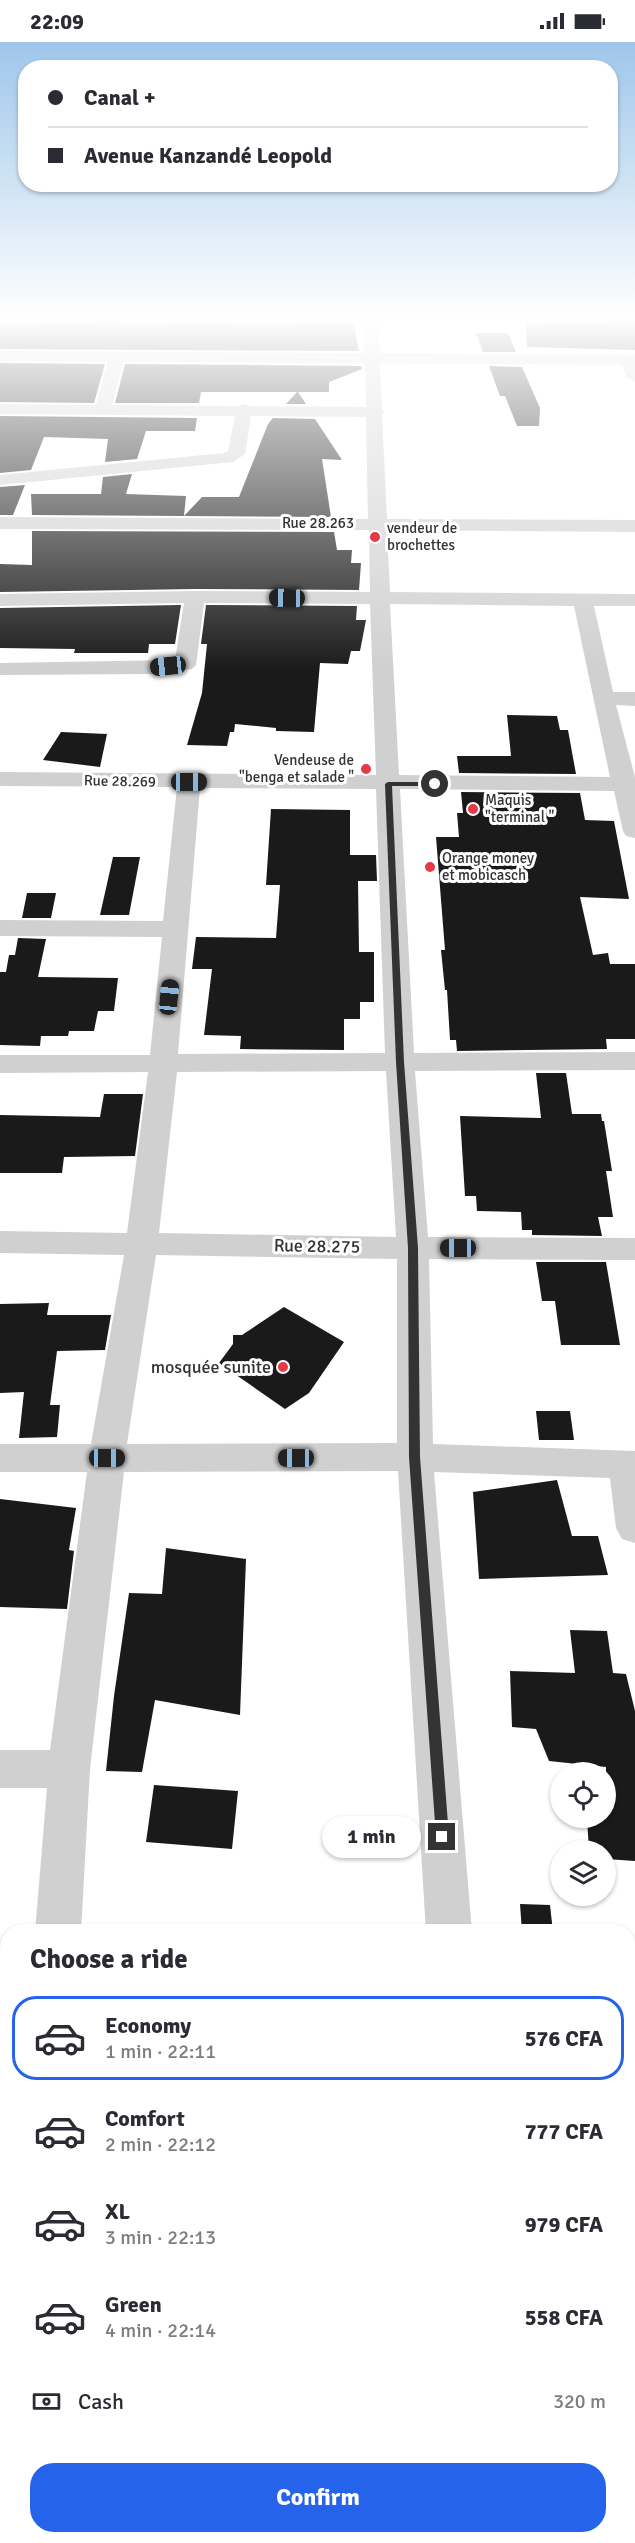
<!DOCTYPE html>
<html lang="en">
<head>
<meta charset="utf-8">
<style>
	body { margin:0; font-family:Signika,sans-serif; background:#f2f2f3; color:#2b2b33; height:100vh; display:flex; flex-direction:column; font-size:22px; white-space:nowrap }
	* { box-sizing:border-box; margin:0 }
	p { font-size:20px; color:#7c7c81 }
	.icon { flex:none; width:33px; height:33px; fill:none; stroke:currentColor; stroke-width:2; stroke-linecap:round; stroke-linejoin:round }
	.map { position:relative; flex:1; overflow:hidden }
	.details { position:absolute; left:0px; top:1882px; width:636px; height:620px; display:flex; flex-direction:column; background:#fff; border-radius:24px 24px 0 0; box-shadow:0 2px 4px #0004 }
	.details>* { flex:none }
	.top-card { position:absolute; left:18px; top:18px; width:600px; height:132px; border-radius:24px; box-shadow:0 2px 4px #0004; display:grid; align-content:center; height:132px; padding:0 30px; background:#fff }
	.tools { position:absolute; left:550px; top:1720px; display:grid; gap:12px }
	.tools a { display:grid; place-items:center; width:66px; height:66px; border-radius:50%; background:#fff; box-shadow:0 2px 4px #0004; font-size:30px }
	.end { position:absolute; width:27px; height:27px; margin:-14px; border:8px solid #333; background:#fff; box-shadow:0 0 0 3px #fff }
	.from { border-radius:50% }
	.bubble { position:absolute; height:42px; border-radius:21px; background:#fff; box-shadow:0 2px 4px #0004; font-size:20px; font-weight:800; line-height:42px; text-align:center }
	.car { position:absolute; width:18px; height:36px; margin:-18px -9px; border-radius:8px; box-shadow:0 0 4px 2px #0007; background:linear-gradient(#222 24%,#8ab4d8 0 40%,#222 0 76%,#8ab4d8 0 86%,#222 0) }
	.top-card b { display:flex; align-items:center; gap:21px; height:57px; font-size:22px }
	.top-card b+b { border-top:2px solid #e1e1e2 }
	.top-card i { width:15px; height:15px; background:#2b2b33 }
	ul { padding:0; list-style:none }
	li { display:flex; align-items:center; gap:18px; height:84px; margin:0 12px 9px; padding:0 18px; border:3px solid transparent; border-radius:24px }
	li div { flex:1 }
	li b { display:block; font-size:22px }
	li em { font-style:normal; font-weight:800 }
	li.on { border-color:#2563eb }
	li>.icon { width:54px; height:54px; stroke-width:1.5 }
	h2 { padding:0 30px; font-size:27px; line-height:72px }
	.pay { display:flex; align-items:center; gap:15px; height:66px; padding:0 30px; font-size:22px }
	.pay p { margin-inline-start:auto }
	.button { display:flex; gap:12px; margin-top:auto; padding:12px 30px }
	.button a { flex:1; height:69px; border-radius:24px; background:#2563eb; color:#fff; font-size:24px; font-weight:800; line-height:69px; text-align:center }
	.status { display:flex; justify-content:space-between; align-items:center; height:42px; padding:0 30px; background:#fff; direction:ltr }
	.status svg { height:16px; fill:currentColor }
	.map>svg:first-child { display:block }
</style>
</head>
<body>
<div class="status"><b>22:09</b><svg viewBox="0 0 49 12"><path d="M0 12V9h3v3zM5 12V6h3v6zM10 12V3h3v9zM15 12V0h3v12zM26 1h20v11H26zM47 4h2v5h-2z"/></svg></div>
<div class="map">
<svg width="635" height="2501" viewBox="0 0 635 2501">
	<rect width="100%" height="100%" fill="#fff"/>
	<!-- building -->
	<path fill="#1a1a1a" d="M92,278H122L121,281L231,280V282L353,279L359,309L0,307V281L91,280Z
		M635,278V308L527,305L526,281Z
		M476,291H508L516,310H483Z
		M0,321L105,322L94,361L0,360Z
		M125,322L361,324L362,327L329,340V350H298L306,362H286L297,350H201L199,361H115Z
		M489,324L522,325L540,366L539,384H517L505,354H500Z
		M0,374L197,376L195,389H146L137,417L105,420L108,397L44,395L31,428L0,431Z
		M273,376L315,377L342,418L322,417L331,475L184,474L202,455H239L268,382Z
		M132,432L126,452L186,454L184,474L32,473L31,452H101L103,435Z
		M25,443L13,473H0V445Z
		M32,489L334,490L337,508H352L351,521H361L359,548L195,547L0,550V522L32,523Z
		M181,563L175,602H149L148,611H74L75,607L0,606V566Z
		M206,563L357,564L356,578H366L360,609H351L348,622L320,621L314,690L276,689V686L235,682L234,690H230L227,704L187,703L202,651L207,602H201Z
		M507,673L557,674L560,688H568L576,732L459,731L457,714H511Z
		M61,690L107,692L100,725L43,718Z
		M461,750L580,751L585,778L614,779L629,857L580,855L593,913L608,911L610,922H635V997H606L607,1007L457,1009L456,998H450L447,948H445L441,908H445L436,795H459L457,771H463Z
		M271,767L350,768V813H376L377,839H358L359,910H374V960H360V977H344V1008L240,1007L241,994L204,993L212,927H192L196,895L276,896L280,843H266Z
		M113,815H140L129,873H100Z
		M27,851H56L51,876H22Z
		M18,896L46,897L38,935L118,936L114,969H98L94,989H69L68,994H41L40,1004L0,1003V930H6L9,913H15Z
		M536,1031H566L572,1072H601L602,1079H604L612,1129H606L613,1175H598L602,1194L532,1193V1188H522L521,1170L477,1169L476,1154H465L460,1074L541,1076Z
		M104,1052H143L135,1114L64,1115L62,1131H0V1073L100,1075Z
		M536,1220H606L620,1303H561L555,1259H542Z
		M49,1261L47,1273H111L105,1308L57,1309L50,1363H60L57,1395L19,1396L24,1350L0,1351V1262Z
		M284,1265L344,1300L309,1351L285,1367L219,1321L233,1302V1293H242Z
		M536,1369H570L574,1398H539Z
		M557,1438L572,1494H598L608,1533L479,1537L473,1450Z
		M0,1457L76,1466L69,1508L74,1509L67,1567L0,1565Z
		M166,1506L246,1517L240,1673L155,1658L142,1730L106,1729L114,1654L129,1551L162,1552Z
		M570,1588L607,1589L613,1631L626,1632L635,1669V1819L606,1817V1809H589L587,1776H606V1725L549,1719L536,1687L512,1685L510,1629L575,1631Z
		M154,1743L238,1749L232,1807L146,1800Z
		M520,1862L550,1863L553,1890H522Z"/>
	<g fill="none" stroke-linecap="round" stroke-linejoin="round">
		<!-- minor -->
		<path fill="#d0d0d0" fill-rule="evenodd" d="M364,278H378L382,367L384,370L382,373L387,477L635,478V490L387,488L390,550L635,552V564H594L613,650H635V664L616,663L635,735V796L626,794L623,789L614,749L400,747L414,1011L635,1010V1028L415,1029L428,1195L635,1196V1218L429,1217L433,1402L635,1409V1501L622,1497L616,1486L610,1436L434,1430L472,1890H426L398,1429L124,1430L90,1727L81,1890H35L47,1746H0V1708H50L87,1430H0V1402H91L124,1213L0,1211V1189L127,1191L148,1030L0,1031V1013H150L162,895L0,894V878L163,879L177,745L0,744V730L376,733L370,562L204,561L196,623L192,627L151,632L0,633V621L175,618L184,561L0,564V552L195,549L370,550L369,488L0,487V475L368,477L366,375L251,374L245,412L233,420L0,443V433L224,411L228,409L235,374L0,372V362L96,363L109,315L117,310L125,315L112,363L238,364L244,362L250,364L366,365ZM390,562L574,564L610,735L399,733ZM200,746L376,747L385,1011L178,1012ZM386,1029L396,1195L159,1191L177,1030ZM156,1213L397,1217V1401L127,1402Z
			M628,313L635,317V340L627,335L620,318Z"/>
		<!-- tertiary -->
		<path fill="#d0d0d0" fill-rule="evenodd" d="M0,309L635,313V323L0,319Z"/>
		<!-- secondary -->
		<path fill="#bdbdbd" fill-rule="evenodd" d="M628,2338L635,2340V2394L628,2392Z
			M0,2355H8V2409H0Z
			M628,2467L635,2470V2501H596L597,2494H628Z
			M295,2494H351L352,2501H296Z"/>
	</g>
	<!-- sky -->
	<linearGradient id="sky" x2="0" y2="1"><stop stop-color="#9ec6ea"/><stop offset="0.44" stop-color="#fff"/><stop offset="1" stop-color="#fff" stop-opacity="0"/></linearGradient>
	<rect width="635" height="628" fill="url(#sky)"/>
	<!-- route -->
	<path fill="#333" d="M388,740H435L439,742L435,744H392L404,1020L418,1206L420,1415L449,1795L447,1799L442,1801L438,1799L436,1795L409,1415L408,1206L396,1020L385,742Z"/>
	<!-- markers -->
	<g fill="#e63946" stroke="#fff" stroke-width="2">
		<circle cx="375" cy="495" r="6"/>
		<circle cx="366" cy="727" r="6"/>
		<circle cx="473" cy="767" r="6"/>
		<circle cx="430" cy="825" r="6"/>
		<circle cx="283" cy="1325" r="6"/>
	</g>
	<g text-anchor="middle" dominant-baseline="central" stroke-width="6" stroke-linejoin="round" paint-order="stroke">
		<!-- far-street labels -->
		<g font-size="15" fill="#333" stroke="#fff">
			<text x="318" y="481">Rue 28.263</text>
			<text transform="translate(120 739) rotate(1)">Rue 28.269</text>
		</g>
		<!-- far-poi labels -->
		<g font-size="15" fill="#333" stroke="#fff" text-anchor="start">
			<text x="387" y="486">vendeur de<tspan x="387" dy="17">brochettes</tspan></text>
			<text x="354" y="718" text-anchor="end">Vendeuse de<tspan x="354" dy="17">"benga et salade "</tspan></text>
			<text x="485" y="758">Maquis<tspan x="485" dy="17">"terminal "</tspan></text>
			<text x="442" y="816">Orange money<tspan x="442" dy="17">et mobicasch</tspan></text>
		</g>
		<!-- street labels -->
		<g font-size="18" fill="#333" stroke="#fff">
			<text transform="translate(317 1204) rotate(1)">Rue 28.275</text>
		</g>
		<!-- poi labels -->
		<g font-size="18" fill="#333" stroke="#fff" text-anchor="end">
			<text x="271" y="1325">mosquée sunite</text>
		</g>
	</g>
</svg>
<div class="tools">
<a><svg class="icon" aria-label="locate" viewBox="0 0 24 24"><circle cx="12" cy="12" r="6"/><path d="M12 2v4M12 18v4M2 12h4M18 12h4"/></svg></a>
<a><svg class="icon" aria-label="layers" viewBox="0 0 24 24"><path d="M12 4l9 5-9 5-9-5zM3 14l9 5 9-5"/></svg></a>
</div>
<i class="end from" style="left:435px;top:742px"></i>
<i class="end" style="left:442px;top:1795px"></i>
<div class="bubble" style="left:322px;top:1774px;width:99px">1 min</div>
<i class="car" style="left:287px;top:556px;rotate:271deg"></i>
<i class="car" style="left:168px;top:624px;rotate:264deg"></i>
<i class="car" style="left:189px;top:740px;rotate:90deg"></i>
<i class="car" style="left:169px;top:955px;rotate:6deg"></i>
<i class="car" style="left:458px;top:1206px;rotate:270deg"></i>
<i class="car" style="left:107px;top:1416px;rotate:90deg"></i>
<i class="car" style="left:296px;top:1416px;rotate:270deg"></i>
<div class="top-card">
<b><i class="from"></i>Canal +</b>
<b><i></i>Avenue Kanzandé Leopold</b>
</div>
<section class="details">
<h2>Choose a ride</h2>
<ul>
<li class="on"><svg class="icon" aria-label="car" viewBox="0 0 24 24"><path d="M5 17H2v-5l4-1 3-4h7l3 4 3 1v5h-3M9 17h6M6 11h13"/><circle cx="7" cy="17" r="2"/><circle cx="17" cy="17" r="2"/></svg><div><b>Economy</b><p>1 min · 22:11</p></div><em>576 CFA</em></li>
<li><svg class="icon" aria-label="car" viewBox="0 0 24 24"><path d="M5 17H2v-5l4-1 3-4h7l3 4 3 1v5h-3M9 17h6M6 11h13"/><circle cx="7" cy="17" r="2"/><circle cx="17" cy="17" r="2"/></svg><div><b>Comfort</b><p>2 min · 22:12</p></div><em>777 CFA</em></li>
<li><svg class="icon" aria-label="car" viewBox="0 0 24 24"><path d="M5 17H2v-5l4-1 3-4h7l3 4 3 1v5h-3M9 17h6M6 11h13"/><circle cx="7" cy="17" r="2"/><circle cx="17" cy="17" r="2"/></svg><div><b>XL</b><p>3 min · 22:13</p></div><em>979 CFA</em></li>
<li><svg class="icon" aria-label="car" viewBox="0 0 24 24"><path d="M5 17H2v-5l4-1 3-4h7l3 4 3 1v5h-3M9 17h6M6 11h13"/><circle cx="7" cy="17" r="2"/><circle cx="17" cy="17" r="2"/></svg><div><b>Green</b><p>4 min · 22:14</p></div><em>558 CFA</em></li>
</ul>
<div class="pay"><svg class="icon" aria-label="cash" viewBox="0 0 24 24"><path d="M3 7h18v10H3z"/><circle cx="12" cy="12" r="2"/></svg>Cash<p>320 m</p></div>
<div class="button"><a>Confirm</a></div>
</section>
</div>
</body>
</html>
